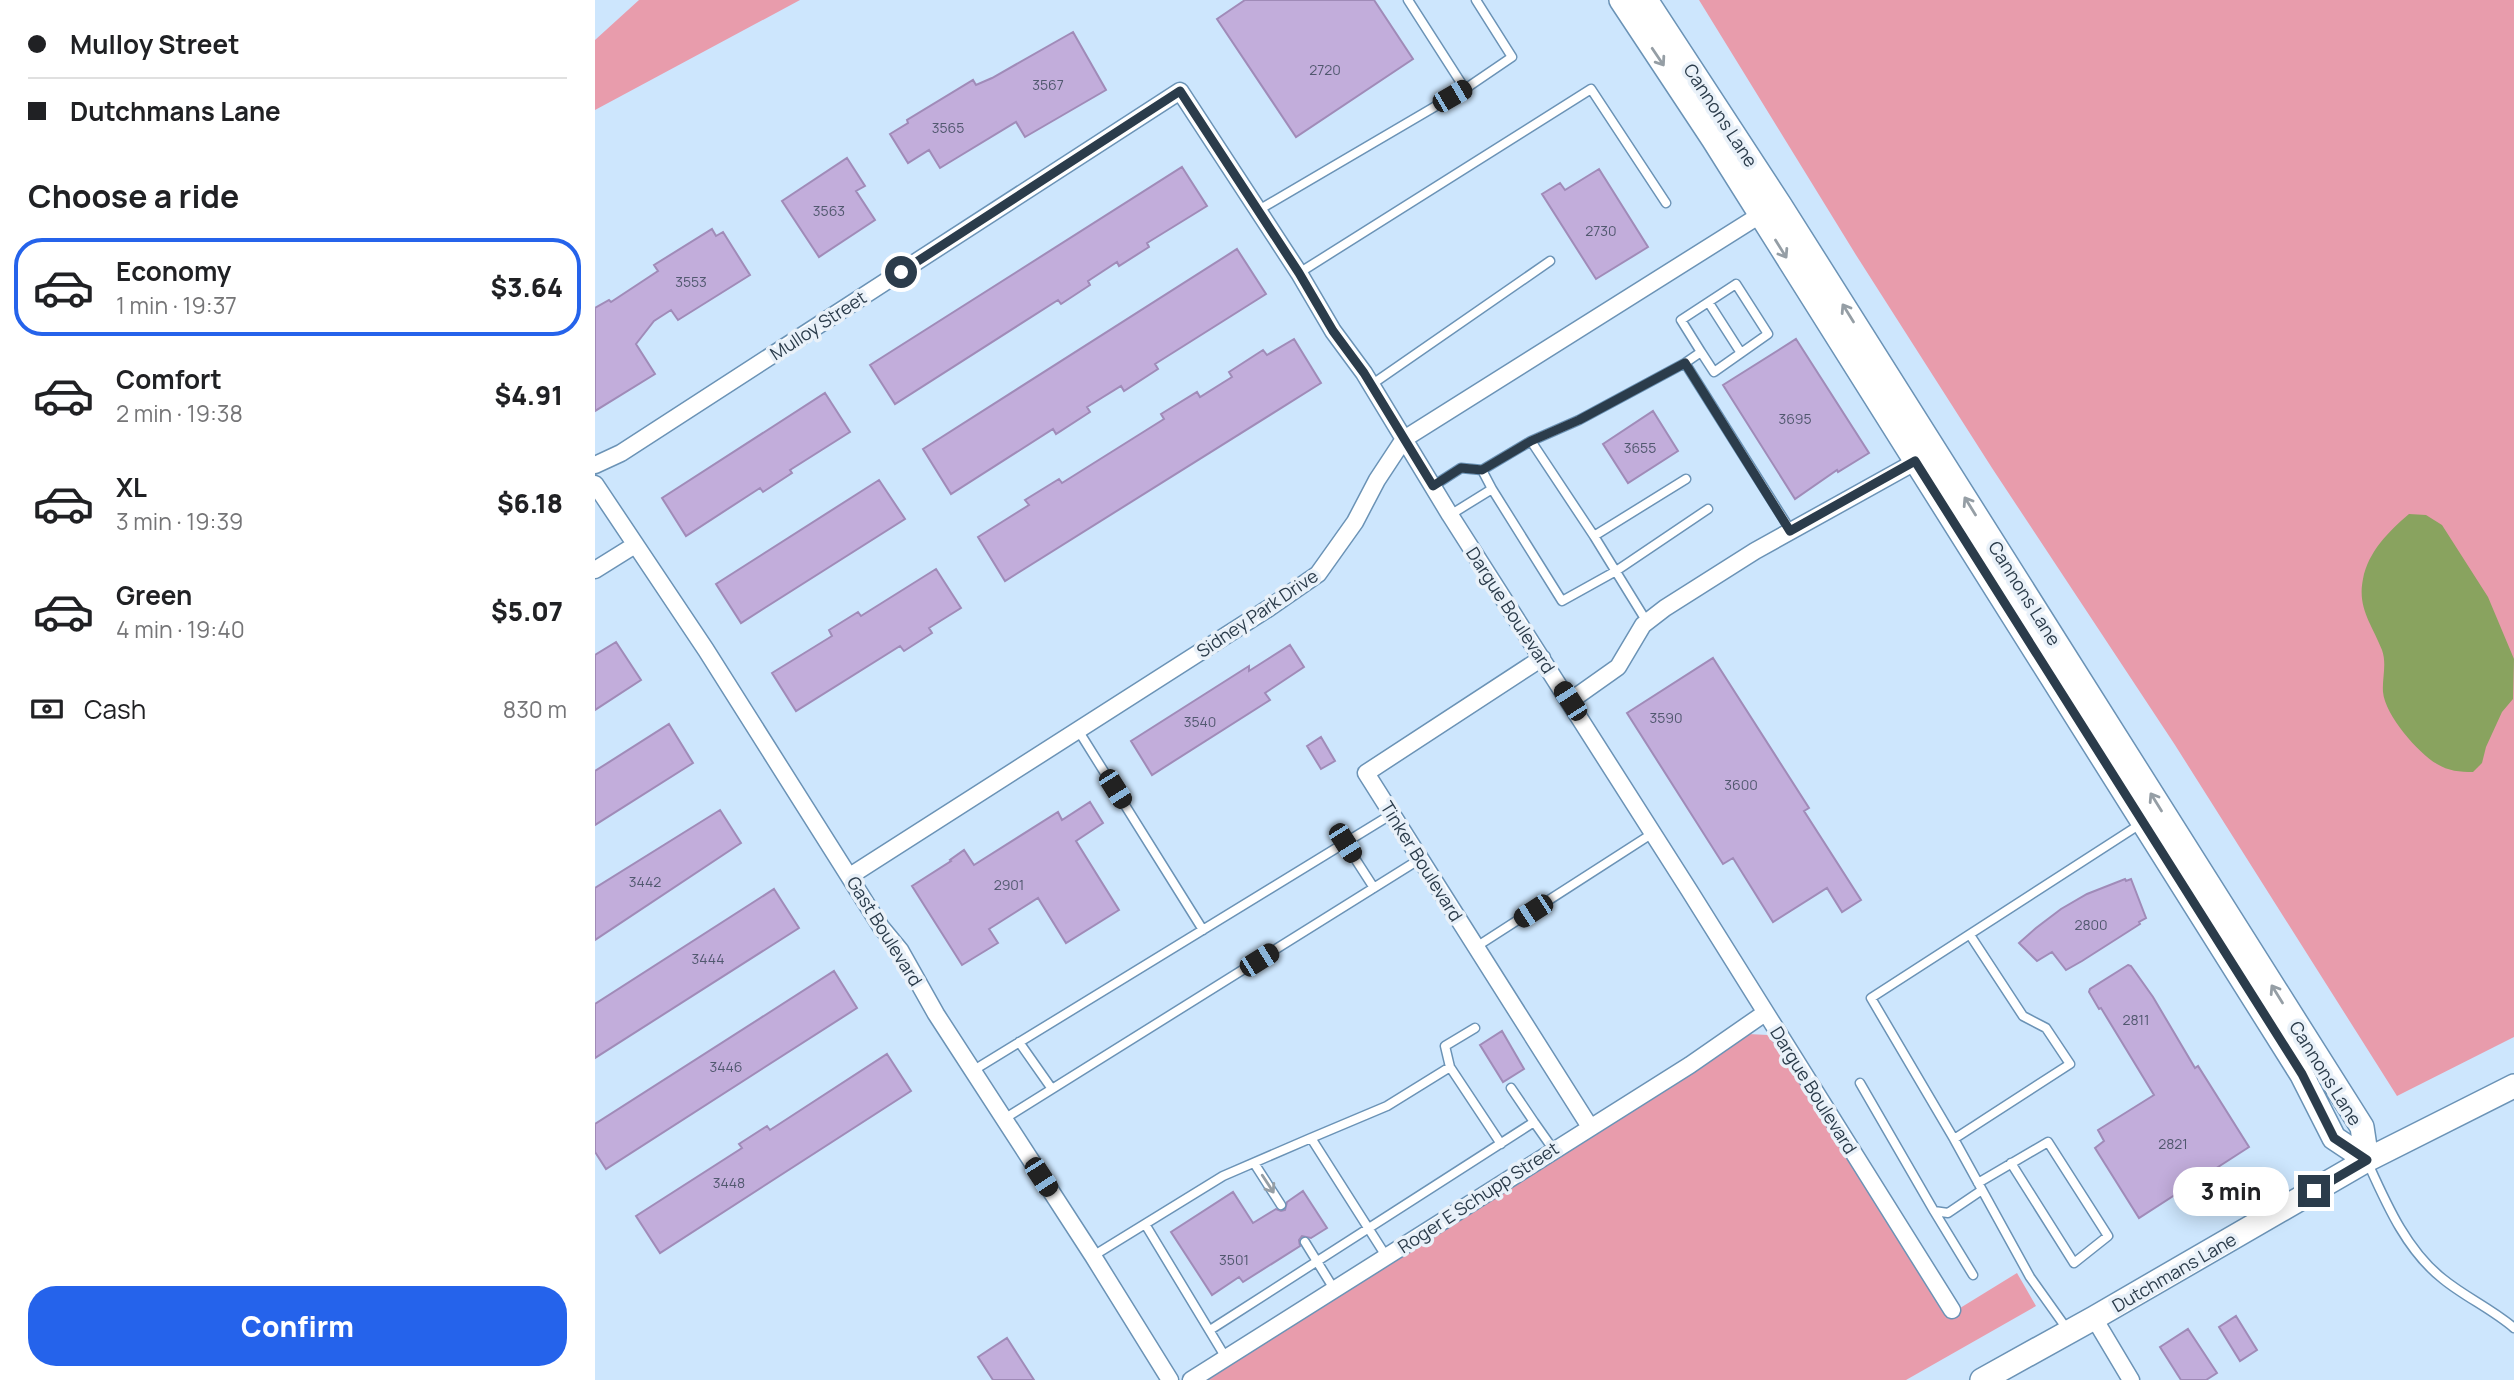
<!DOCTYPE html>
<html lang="en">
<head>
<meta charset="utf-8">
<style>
	body { margin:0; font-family:Manrope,sans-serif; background:#f6f6f6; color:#202124; height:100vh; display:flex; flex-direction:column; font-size:26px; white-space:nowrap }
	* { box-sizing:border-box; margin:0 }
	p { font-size:23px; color:#757577 }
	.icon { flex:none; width:38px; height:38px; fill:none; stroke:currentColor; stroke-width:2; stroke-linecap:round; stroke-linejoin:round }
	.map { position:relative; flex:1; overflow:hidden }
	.drawer { display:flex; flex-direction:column; background:#fff; width:595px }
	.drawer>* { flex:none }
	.banner { display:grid; align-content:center; height:154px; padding:0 28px; background:#fff }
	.end { position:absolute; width:32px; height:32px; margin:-16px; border:9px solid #2b3c4b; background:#fff; box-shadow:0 0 0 4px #fff }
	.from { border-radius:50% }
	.bubble { position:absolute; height:49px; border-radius:24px; background:#fff; box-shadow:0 4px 18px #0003; font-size:23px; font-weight:800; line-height:49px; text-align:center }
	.car { position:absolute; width:21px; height:42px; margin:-21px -10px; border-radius:9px; box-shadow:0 0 5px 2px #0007; background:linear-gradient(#222 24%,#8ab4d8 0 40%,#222 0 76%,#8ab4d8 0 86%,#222 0) }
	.banner b { display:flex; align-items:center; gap:24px; height:66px; font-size:26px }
	.banner b+b { border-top:2px solid #e0e0e0 }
	.banner i { width:18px; height:18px; background:#202124 }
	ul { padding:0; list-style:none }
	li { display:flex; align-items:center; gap:21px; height:98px; margin:0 14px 10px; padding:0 14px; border:4px solid transparent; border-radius:28px }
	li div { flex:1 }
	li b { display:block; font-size:26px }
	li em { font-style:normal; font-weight:800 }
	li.active { border-color:#2563eb }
	li>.icon { width:63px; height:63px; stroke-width:1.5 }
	h2 { padding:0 28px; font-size:32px; line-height:84px }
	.pay { display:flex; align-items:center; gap:18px; height:77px; padding:0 28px; font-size:26px }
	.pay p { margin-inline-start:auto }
	.action { display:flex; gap:14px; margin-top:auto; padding:14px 28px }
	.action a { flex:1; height:80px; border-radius:28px; background:#2563eb; color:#fff; font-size:28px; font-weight:800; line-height:80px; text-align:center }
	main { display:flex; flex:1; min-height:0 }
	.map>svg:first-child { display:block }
</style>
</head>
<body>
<main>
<section class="drawer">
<div class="banner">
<b><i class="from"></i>Mulloy Street</b>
<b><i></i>Dutchmans Lane</b>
</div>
<h2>Choose a ride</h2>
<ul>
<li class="active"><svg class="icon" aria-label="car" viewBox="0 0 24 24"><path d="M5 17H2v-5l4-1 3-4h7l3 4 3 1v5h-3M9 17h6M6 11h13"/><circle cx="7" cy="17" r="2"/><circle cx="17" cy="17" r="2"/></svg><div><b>Economy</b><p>1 min · 19:37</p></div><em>$3.64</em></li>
<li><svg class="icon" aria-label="car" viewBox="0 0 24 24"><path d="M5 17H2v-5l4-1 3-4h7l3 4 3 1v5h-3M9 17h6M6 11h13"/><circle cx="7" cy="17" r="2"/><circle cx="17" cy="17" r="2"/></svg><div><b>Comfort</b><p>2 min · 19:38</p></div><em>$4.91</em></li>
<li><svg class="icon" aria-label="car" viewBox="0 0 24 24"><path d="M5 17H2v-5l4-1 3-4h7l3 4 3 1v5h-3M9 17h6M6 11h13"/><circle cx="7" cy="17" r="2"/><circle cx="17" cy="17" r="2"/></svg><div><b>XL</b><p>3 min · 19:39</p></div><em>$6.18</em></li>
<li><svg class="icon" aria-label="car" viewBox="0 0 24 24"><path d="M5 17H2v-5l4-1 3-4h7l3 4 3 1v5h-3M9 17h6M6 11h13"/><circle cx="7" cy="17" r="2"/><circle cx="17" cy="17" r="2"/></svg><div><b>Green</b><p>4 min · 19:40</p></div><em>$5.07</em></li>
</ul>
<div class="pay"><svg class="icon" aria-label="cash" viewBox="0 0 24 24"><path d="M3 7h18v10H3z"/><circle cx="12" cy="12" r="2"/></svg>Cash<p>830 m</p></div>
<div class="action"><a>Confirm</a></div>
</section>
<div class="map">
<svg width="1919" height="1380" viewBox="0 0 1919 1380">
	<rect width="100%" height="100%" fill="#cde6fd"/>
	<!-- green -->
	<path fill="#e89cac" d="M44,0H205L0,110V40Z
		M1104,0H1919V1037L1802,1096L1580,745L1397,468L1261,255Z
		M1153,1034L1173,1035L1175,1040L1184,1039L1357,1313L1422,1273L1441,1306L1311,1380H596Z"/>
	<!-- water -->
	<path fill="#89a35f" d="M1814,514L1831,515L1847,525L1893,597L1919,659L1918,699L1907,712L1891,747L1887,763L1878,772C1865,772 1853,771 1842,764C1823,753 1790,715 1788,692C1787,678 1792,664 1787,650C1777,624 1762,608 1768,579C1773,552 1794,531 1814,514Z"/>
	<!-- building -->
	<path fill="#c2addb" stroke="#a08bb8" stroke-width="2" d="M650,0H779L818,59L701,137L622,19Z
		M478,32L511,90L430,137L421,122L345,168L334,150L313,163L295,134L313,123L312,120L378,80L381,85L397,78Z
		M252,158L270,186L261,191L280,220L224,257L187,201Z
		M587,167L612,206L552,243L554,247L524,266L522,262L493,281L495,285L466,304L463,300L300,404L275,365Z
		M1004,169L1053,247L1001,279L947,194L965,183L970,190Z
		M117,229L121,236L128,232L155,275L83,320L76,310L59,321L41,344L60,374L0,411V308L14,300L16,302L63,271L59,265Z
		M642,249L671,294L560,364L563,369L529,391L526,386L492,407L495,412L461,434L458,429L356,494L328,449Z
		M699,339L726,383L410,581L383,537L434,505L430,500L464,479L467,483L569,419L566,414L602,392L605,397L637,377L634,372L668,350L672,355Z
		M1201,339L1274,453L1243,472L1242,470L1200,499L1128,385Z
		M230,393L255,432L195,470L197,473L168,492L165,488L91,536L67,498Z
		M1058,411L1083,451L1033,483L1008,444Z
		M284,480L310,519L146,623L121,584Z
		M341,569L366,608L334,628L337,633L309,651L305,646L201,711L177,673L237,636L234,630L263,612L266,616Z
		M21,642L46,680L0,710V655Z
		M695,645L709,667L670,693L675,700L557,775L536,741L654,666V671Z
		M1118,658L1214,808L1209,811L1266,900L1247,912L1232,888L1178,922L1138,858L1128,864L1032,713Z
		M74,724L98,763L0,825V771Z
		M726,737L740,761L726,769L712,746Z
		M495,802L508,823L481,841L524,910L471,943L443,898L394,929L403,943L367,965L317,886L356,861L355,860L369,850L379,865L463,812L467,820Z
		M125,810L146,843L0,940V888Z
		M1530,879L1531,881L1536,879L1551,918L1544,922L1545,924L1487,961L1471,970L1457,952L1442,961L1424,943L1441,928L1466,909L1492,894Z
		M179,889L204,928L0,1058V1004Z
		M1533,965L1536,966L1558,997L1600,1068L1603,1066L1654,1147L1544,1218L1500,1148L1509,1141L1503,1130L1559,1095L1506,1008L1504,1009L1494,992L1495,989Z
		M239,971L262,1008L11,1169L0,1152V1124Z
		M907,1031L929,1069L908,1082L885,1045Z
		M292,1054L316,1091L65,1253L41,1216L147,1148L144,1144L172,1126L175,1130Z
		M708,1191L732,1228L716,1238L707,1236L704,1240L705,1246L648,1282L644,1277L617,1295L576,1232L638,1192L658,1223L681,1209L686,1211L690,1210L692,1202Z
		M1641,1316L1662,1350L1645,1361L1624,1327Z
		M1593,1329L1622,1373L1611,1380H1586L1565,1347Z
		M412,1338L439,1380H398L383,1357Z"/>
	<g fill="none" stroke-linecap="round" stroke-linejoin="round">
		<!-- service casing -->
		<g stroke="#6b93b6" stroke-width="11">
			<path id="service" d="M813,0L870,89L917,57L881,0
				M662,211L870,89
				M704,273L996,89L1071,203
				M1114,303L1146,353
				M1090,363L1106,352L1119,372L1173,334L1141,284L1086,320L1106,352
				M776,385L955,261
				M936,441L984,420L1090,363L1196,531
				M838,486L866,468L887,470
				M897,489L967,601L1021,571L1113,509
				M855,515L897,489L887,470L936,441L999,536L1052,622
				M999,536L1091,479
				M483,730L608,930
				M750,843L779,888
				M881,947L1058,833
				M424,1042L457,1089
				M855,1067L850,1046L880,1028
				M379,1070L797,814
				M1265,1083L1339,1211L1353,1213L1387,1190
				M916,1088L939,1122
				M409,1119L825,859
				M716,1138L792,1106L855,1067L906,1144
				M1359,1139L1475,1064L1451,1028L1428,1016L1375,935
				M1772,1161C1791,1203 1811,1250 1848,1279C1870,1297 1897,1309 1919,1328
				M659,1163L686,1205
				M1383,1183L1453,1142L1513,1236L1479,1263L1416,1163
				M1339,1211L1378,1275
				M550,1224L631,1358
				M710,1242L739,1289
				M498,1256L628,1176L716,1138L791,1256
				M1472,1329L1435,1277L1359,1139L1276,998L1547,823
				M615,1330L939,1122L958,1149"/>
		</g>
		<!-- minor casing -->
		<g stroke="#6b93b6" stroke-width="19">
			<path id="minor" d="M0,465L26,453L585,91L704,273L738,331L769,373L855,515L1094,890L1357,1310
				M0,484L111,650L286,927L305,950L341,1014L498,1256L575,1380
				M0,570L40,545
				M947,658L771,773L995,1127
				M975,701L1023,667L1048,625L1070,608L1160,551L1320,462
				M255,876L674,608L723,574L760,522L782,480L809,439L1165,215
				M1499,1318L1536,1380
				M596,1380L1095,1065L1170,1013"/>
		</g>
		<!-- secondary casing -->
		<g stroke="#6b93b6" stroke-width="26">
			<path id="secondary" d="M1026,0L1118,139L1707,1075L1739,1138L1772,1160
				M1051,0L1185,205L1767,1127L1772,1160
				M1387,1380L1499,1318L1772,1160L1919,1086"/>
		</g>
		<!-- service -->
		<use href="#service" stroke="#fff" stroke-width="8"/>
		<!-- minor -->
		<use href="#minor" stroke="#fff" stroke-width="16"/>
		<!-- secondary -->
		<use href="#secondary" stroke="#fff" stroke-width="23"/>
	</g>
	<!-- one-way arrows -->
	<defs><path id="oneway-shaft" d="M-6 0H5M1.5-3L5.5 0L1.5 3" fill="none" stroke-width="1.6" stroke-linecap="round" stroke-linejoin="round" transform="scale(1.75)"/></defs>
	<g stroke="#959ea5">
		<use href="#oneway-shaft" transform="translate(1063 57) rotate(56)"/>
		<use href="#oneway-shaft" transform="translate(1186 249) rotate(58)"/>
		<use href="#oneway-shaft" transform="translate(1253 313) rotate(-122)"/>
		<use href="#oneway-shaft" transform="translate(1375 506) rotate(-122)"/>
		<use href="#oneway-shaft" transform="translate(1561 802) rotate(-122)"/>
		<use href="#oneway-shaft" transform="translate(1682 994) rotate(-122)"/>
		<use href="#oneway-shaft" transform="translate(673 1184) rotate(57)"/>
	</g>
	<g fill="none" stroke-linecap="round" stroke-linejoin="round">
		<!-- route -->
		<path stroke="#2b3c4b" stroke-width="9" d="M306,272L585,91L704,273L738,331L769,373L838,486L866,468L887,470L936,441L984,420L1090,363L1195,531L1320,461L1707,1074L1739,1138L1772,1160L1719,1191"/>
	</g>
	<g text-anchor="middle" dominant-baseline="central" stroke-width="7" stroke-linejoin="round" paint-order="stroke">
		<!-- number labels -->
		<g font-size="14" fill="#51586f">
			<text x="730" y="69">2720</text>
			<text x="453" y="84">3567</text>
			<text x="353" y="127">3565</text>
			<text x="234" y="210">3563</text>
			<text x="1006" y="230">2730</text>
			<text x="96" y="281">3553</text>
			<text x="1200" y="418">3695</text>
			<text x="1045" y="447">3655</text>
			<text x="1071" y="717">3590</text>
			<text x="605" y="721">3540</text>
			<text x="1146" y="784">3600</text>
			<text x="50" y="881">3442</text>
			<text x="414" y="884">2901</text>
			<text x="1496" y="924">2800</text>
			<text x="113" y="958">3444</text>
			<text x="1541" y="1019">2811</text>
			<text x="131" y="1066">3446</text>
			<text x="1578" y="1143">2821</text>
			<text x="134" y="1182">3448</text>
			<text x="639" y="1259">3501</text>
		</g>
		<!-- street labels -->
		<g font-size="18" fill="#2b3c4b" stroke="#e9f1f9">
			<text transform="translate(1126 115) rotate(57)">Cannons Lane</text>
			<text transform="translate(223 325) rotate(-33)">Mulloy Street</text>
			<text transform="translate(1430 593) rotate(58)">Cannons Lane</text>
			<text transform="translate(916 610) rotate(57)">Dargue Boulevard</text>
			<text transform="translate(662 613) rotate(-34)">Sidney Park Drive</text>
			<text transform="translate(827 861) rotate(58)">Tinker Boulevard</text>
			<text transform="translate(290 931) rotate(58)">Gast Boulevard</text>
			<text transform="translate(1731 1073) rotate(58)">Cannons Lane</text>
			<text transform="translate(1219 1090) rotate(58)">Dargue Boulevard</text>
			<text transform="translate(883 1197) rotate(-33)">Roger E Schupp Street</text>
			<text transform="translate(1579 1272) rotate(-30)">Dutchmans Lane</text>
		</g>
	</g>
</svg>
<i class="end from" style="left:306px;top:272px"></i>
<i class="end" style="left:1719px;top:1191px"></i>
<div class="bubble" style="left:1578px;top:1167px;width:116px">3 min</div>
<i class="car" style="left:857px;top:96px;rotate:60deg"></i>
<i class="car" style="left:975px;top:701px;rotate:327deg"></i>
<i class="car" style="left:520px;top:789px;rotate:148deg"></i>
<i class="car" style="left:750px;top:843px;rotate:148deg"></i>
<i class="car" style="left:938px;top:911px;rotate:237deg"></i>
<i class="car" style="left:664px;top:960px;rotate:58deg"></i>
<i class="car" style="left:446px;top:1177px;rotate:147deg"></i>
</div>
</main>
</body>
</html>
